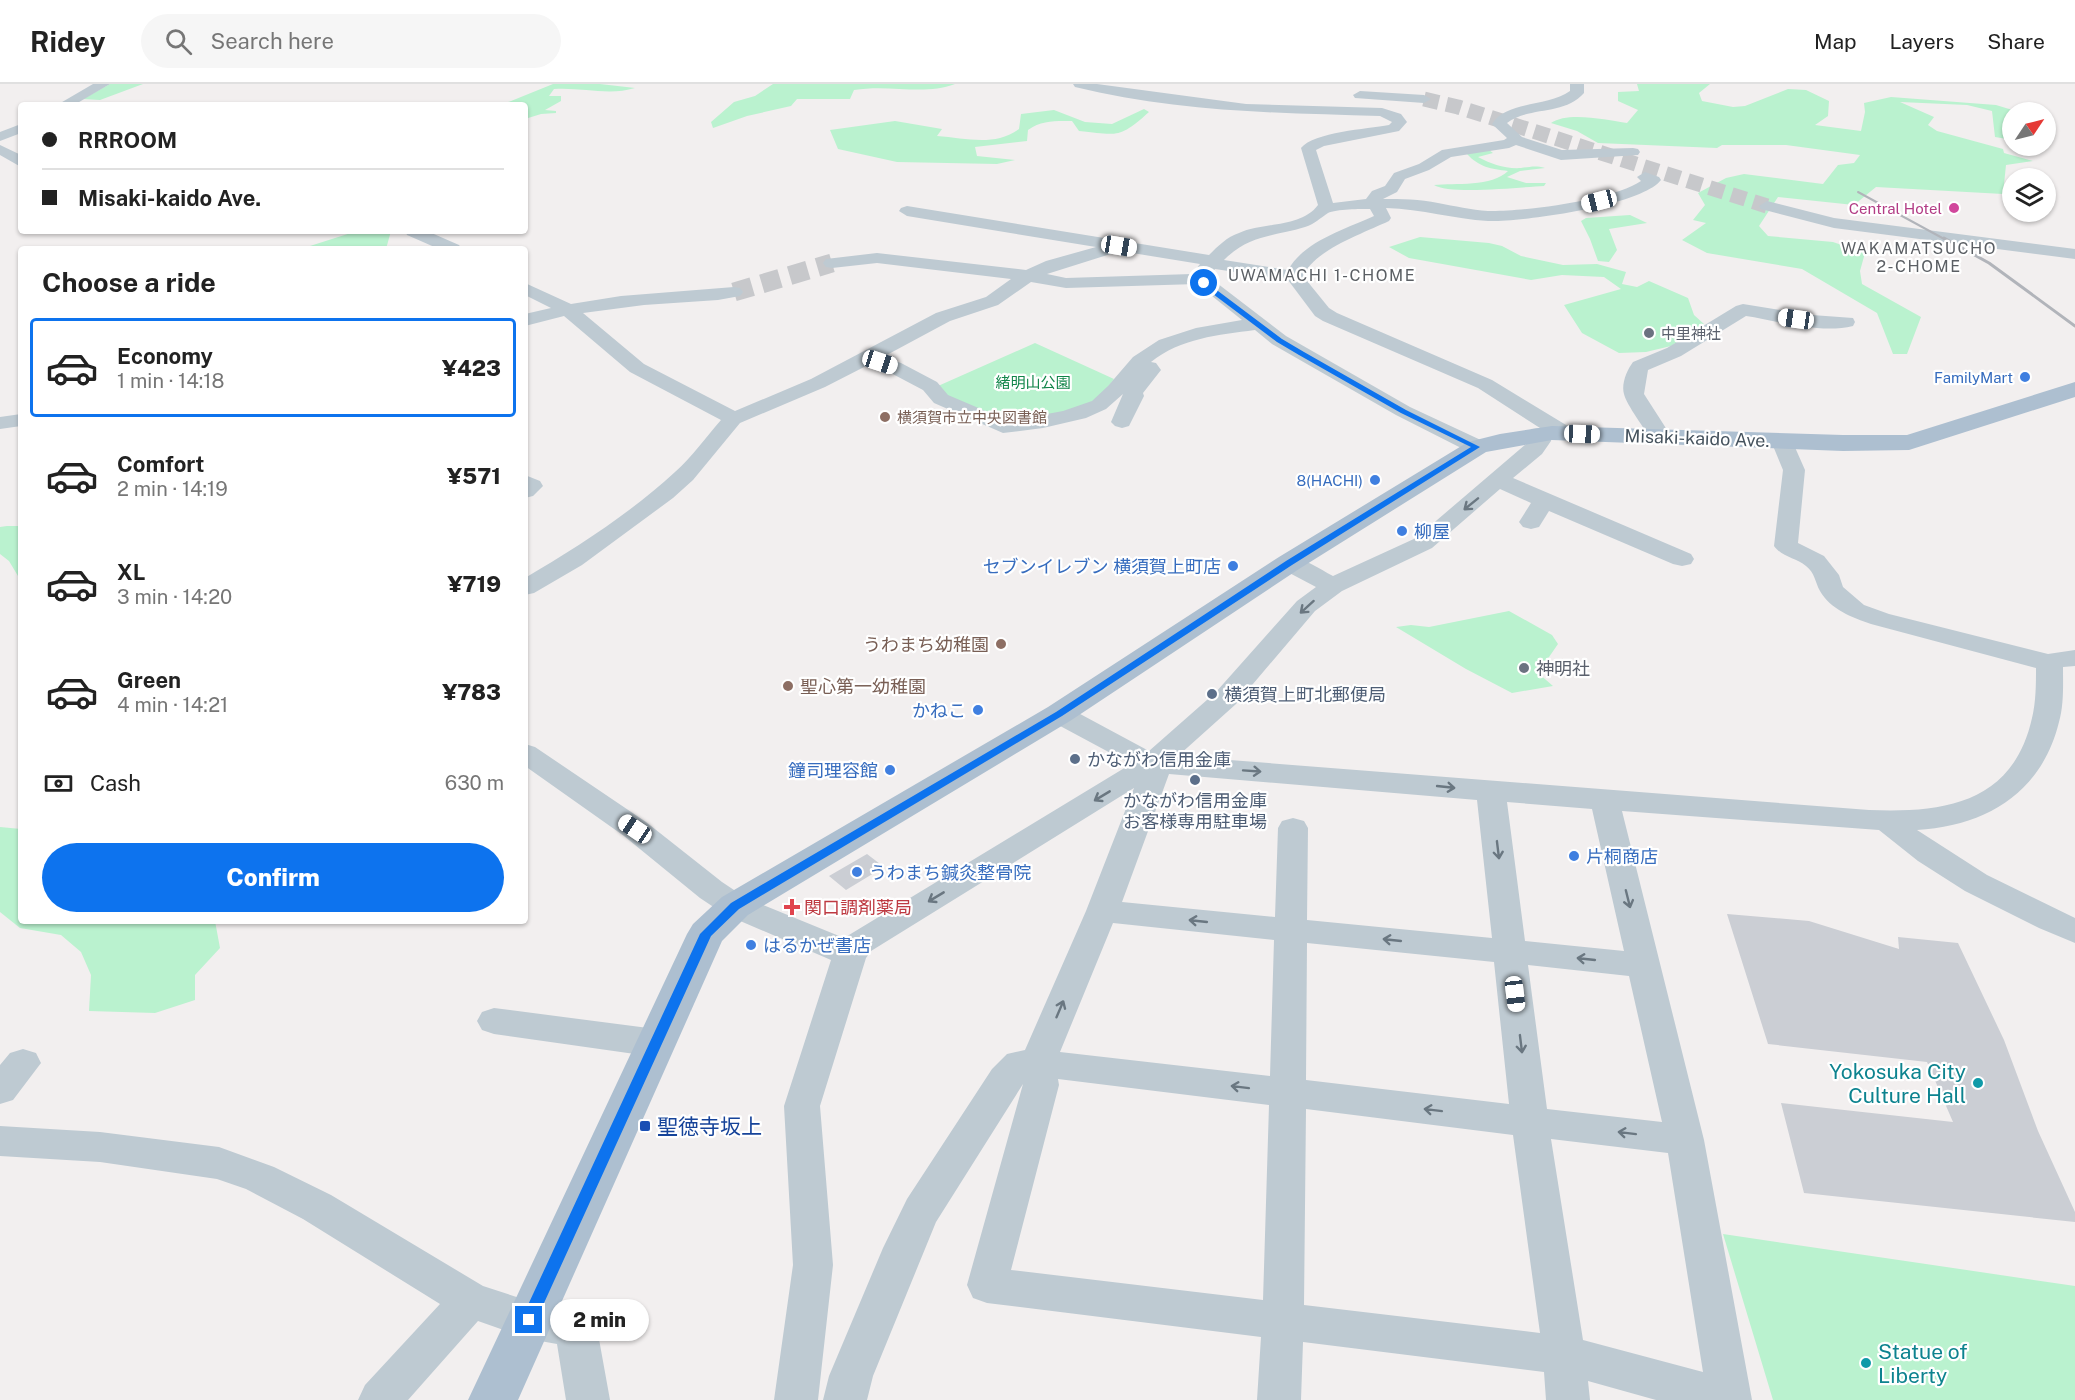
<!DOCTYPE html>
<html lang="en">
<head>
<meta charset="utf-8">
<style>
	body { margin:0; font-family:"Public Sans","Noto Sans JP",sans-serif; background:#f6f6f6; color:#222; height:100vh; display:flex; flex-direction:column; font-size:22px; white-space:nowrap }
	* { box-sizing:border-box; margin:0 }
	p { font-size:20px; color:#767676 }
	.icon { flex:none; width:33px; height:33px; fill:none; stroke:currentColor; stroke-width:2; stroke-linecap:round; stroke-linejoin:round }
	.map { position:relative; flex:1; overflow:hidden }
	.details { position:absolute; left:18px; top:162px; width:510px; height:678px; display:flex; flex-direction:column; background:#fff; border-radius:6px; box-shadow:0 2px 4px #0004 }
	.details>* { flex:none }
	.top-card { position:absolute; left:18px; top:18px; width:510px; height:132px; border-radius:6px; box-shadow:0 2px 4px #0004; display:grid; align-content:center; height:132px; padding:0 24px; background:#fff }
	.needle { width:39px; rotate:55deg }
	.fabs { position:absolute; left:2002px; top:18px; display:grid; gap:12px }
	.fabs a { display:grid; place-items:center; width:54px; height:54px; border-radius:50%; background:#fff; box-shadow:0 2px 4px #0004; font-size:30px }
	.end { position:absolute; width:27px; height:27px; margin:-14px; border:8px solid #0d73ee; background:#fff; box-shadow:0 0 0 3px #fff }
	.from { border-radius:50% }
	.bubble { position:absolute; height:42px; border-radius:21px; background:#fff; box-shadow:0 2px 4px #0004; font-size:20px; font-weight:800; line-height:42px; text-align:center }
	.car { position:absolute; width:18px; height:36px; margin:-18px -9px; border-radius:8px; box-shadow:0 0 4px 2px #0007; background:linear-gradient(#fff 24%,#345 0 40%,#fff 0 76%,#345 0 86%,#fff 0) }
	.top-card b { display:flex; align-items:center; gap:21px; height:57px; font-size:22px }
	.top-card b+b { border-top:2px solid #e0e0e0 }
	.top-card i { width:15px; height:15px; background:#222 }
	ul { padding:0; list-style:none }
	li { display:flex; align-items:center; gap:18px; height:99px; margin:0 12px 9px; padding:0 12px; border:3px solid transparent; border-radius:6px }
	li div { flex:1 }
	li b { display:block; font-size:22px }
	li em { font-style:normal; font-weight:800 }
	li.on { border-color:#0d73ee }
	li>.icon { width:54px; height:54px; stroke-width:1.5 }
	h2 { padding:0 24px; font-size:27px; line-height:72px }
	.pay { display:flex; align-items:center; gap:15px; height:66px; padding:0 24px; font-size:22px }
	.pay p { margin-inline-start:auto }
	.primary-button { display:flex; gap:12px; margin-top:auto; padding:12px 24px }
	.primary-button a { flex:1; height:69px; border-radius:36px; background:#0d73ee; color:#fff; font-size:24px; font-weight:800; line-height:69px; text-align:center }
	header { display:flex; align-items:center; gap:36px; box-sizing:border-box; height:84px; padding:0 30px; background:#fff; border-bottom:2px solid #e0e0e0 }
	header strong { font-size:28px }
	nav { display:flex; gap:33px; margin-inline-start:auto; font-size:21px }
	.search { width:420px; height:54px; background:#f6f6f6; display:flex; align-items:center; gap:15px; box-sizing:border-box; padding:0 21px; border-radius:33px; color:#767676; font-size:22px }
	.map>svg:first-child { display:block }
</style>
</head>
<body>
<header>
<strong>Ridey</strong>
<div class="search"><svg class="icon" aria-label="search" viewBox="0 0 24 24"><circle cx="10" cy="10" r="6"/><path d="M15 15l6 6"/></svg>Search here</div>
<nav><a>Map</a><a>Layers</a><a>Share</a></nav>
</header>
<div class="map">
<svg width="2075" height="1316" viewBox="0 0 2075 1316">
	<rect width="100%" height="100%" fill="#f2efef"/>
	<!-- green -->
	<path fill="#baf2cf" d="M110,0H143L100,16L83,15Z
		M553,0H600L635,4C609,12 581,3 554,5L549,12H561V17L545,26L556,27V29L541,30L525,35V21H501Z
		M773,0H955C923,12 891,0 854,6L850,15H797L791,22L747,32L713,44L711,38L734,18L755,12Z
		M1637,0H1710L1699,9L1702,17L1733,23L1745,22L1788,5L1806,6L1829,17L1828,32L1815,41L1861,47L1865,28L1864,19L1891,13L1996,21L2019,28H2013V56L1995,53L1992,27L1967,21L1900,18L1934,33L1928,41L1937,47L2003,65L2004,69L2033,77L2006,81L2003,110L1876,103L1854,121L1778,113L1759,142L1768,152L1833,158L1865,169L1860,187L1862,200L1921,233L1907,270H1893L1877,229L1802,185L1707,169L1682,156L1706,139L1693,136L1705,121L1698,109L1726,94L1744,90L1823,100L1838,81L1854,79L1860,71L1786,61H1722L1717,64L1598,59L1577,47L1551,39C1568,27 1607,36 1627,39L1638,26L1618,17V8L1639,7Z
		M1144,25L1149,28C1119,55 1118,51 1079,47L1072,37C1055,37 1042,36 1028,46L1027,57L975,63L977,72L1015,76L997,80L897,78L838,65L830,46L895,37L942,45L937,52C966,54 994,63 1019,45L1021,30L1054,26L1085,38L1112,40Z
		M1489,66L1493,69L1478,73C1491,80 1505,85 1521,84C1530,83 1535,81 1545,84L1520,87L1507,93L1526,99H1546L1544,102C1522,103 1449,111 1434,101C1455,99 1492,103 1508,87C1491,85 1479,83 1467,70Z
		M1630,131L1647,139L1609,145L1617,166L1609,178L1598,177L1590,155L1581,137L1586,134Z
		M357,147H391L386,165H275L310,162Z
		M1420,153L1489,159L1502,162L1521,172L1563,181L1597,180L1626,188L1622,200L1637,203L1649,197L1688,214L1694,231L1704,240L1671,262L1646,268L1619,269L1582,249L1564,221L1621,205L1604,193L1562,191L1531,196L1409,174L1389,163Z
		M1035,259L1114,295L1100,313L1081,324L1015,339L1003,338L947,313L938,302Z
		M7,442H21V497L9,477L0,470V443Z
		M1509,527L1552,551L1558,560L1538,589L1553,602L1512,609L1466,585L1396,543L1411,541L1429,543Z
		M0,743L21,745V837H215L220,864L195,891V916L155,929L89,927L91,891L81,868L61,851L20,844L0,828Z
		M1723,1150L2075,1202V1316H1773Z"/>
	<!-- building -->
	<path fill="#cbced4" d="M867,770L884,783L846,806L829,792Z
		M1727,830L1809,837L1899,865L1898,853L1958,859L2004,956L2038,1047L2075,1128V1138L1804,1109L1781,1019L1953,1038L1927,978L1768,960Z"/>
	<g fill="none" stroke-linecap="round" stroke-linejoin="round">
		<!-- minor-tunnel-far1 -->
		<path stroke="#c7c8cb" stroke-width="15" stroke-dasharray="15 8" stroke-linecap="butt" d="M1424,15L1458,23L1767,122"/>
		<!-- minor-tunnel -->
		<path stroke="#c7c8cb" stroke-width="19" stroke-dasharray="19 10" stroke-linecap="butt" d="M734,208L832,179"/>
		<!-- minor -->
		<path fill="#becad2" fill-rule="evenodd" d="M93,0H110L74,21H57Z
			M1073,0H1097L1246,20L1382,24L1401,30L1407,38L1399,47L1324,62L1316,66L1333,119L1366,115L1372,107L1385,102L1394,89L1419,80L1442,66L1504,56L1507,54L1492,40C1506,17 1547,23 1570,7V0H1584V9C1564,32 1529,22 1507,39L1522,53L1562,66L1633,64L1638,65L1640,68L1638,71L1561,76L1516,61L1509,64L1451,73L1429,86L1405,95L1397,108L1383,115C1401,115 1420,115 1438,119C1455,122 1471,126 1488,127C1523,128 1614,116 1641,97L1637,93L1645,88L1659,93L1661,96C1641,122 1521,138 1488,137C1454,135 1422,125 1386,124L1391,134L1389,137C1364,149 1314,166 1303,192L1329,224L1337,229L1492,296L1571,344L1574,349L1571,354L1563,355L1550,350L1551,357L1542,370L1513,394L1691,470L1694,475L1691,480L1682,482L1673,480L1549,427L1539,443L1531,445L1523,443L1519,438L1531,419L1500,405L1432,464L1342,507L1315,527L1236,620L1178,672L1869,726C1943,729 2013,720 2032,634C2036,618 2036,600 2036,584L1871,540C1853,534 1830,525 1820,507C1815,498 1815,489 1806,482C1796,474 1782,473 1774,462L1783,386L1771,357L1774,352L1782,351L1790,352L1805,386L1798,459L1824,472L1839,491L1843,503L1864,521L1889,530L2048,570L2075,566V582L2063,583C2063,601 2064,620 2059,638C2042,708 1987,742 1917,746L1987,791L2075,834V859L2039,844L1965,807L1918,777L1879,746L1622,727L1704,1056L1752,1316H1656L1588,1297L1590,1316H1546L1544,1288L1303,1258L1301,1316H1257L1261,1253L987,1219L973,1214L967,1201L1023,1000L936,1138L873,1292L867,1316H823L829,1292L883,1164L907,1115L992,985L1007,970L1025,966L1086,827L1134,704L871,867L866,874L820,1022L833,1181L818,1316H774L793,1181L784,1022L831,876L724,830L700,814L624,752L525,682V660L535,663L646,738L722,798L746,814L844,854L1131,680L1049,636L1045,630L1049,624L1059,622L1069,624L1149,667L1216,608L1297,517L1316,503L1280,484L1277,479L1280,474C1299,469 1317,484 1333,492L1416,454L1526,360L1531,345L1540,344L1478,304L1323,237L1315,232L1288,196L1215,185L1209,193L1286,252L1410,323L1485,358L1488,363L1485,368L1477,370L1469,368L1396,331L1272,260L1255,246C1218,251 1181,254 1151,278L1156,279L1161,286L1143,309L1144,312L1129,342L1122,344L1115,342L1111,338L1123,310L1106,325L1086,334L1043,344L1003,349L934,319L923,306L887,287L868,281L825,303L740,339L693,396L673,414L582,481L534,509L525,511V494C576,464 632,428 675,388C692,373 706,353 721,336L630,288L564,232L525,242V230L551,224L525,211V199L571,220L621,212L734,203L740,204L743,208L740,212L718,216L644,221L583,229L644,280L735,327L811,295L936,229L986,213L1011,195L877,179L832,184L826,183L823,179L826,175L877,169L1026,186L1046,177L1096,163L907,132L899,127L901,124L907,122L1209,171C1218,162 1227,153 1239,149C1263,138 1301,144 1318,121L1301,64C1314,48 1367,45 1389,41L1392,38L1380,32C1278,29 1175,28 1075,3ZM1370,125L1374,132C1346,145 1304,157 1288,186L1224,176C1250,150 1272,153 1305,143C1315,140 1320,134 1328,129C1336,125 1361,125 1370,125ZM1120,167L1200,180L1192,190L1066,194L1047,190ZM1031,198L1066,204L1197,200L1242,236L1196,244L1159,256L1133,273L1108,302L1092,317L1063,327L1009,337L948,311L937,298L901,279L883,273L950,237L998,221ZM1169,690L1477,716L1492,854L1307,836L1308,744L1304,737L1293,734L1282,737L1278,744L1275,833L1122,818ZM1507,718L1592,725L1624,867L1525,857ZM1113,839L1274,856L1270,992L1060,968ZM1307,859L1494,878L1509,1020L1306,996ZM1528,881L1629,892L1662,1038L1547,1025ZM1058,995L1269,1021L1263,1216L1011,1186L1059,1001ZM1306,1025L1513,1051L1540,1249L1304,1221ZM1551,1055L1668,1069L1703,1288L1583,1256Z
			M1360,7L1424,11L1431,15L1424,19L1355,14L1353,11Z
			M21,40V49L0,57V48Z
			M0,61L21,71V83L0,71Z
			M1767,117L1834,134L2075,165V175L1834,144L1761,125L1759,122Z
			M405,147H427L459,161L462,165H439L407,151Z
			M1743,220L1812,231L1853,234L1855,238L1853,242C1820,250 1779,237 1746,232L1681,272L1648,286L1644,310L1671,352L1668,357L1660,358L1652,357C1646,347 1626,320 1624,310C1621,300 1627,286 1633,278L1667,264L1736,222Z
			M21,330V342L0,345V333Z
			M525,391L540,397L543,402L533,412L525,414Z
			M494,924L656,945L669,949L674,959L669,969L656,973L494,950L482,946L477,937L482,928Z
			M23,965L36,969L41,979L13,1016L0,1020V981L10,969Z
			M0,1042L100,1048L219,1063L274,1083L331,1111L483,1202L529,1217L576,1225L591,1231L597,1244L610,1316H566L557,1260L529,1255L478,1237L408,1316H358L365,1301L440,1220L303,1135L246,1105L217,1095L100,1078L0,1072Z"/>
		<!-- major -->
		<path fill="#adbfd0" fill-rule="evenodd" d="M2075,298V313L1909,366L1843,367L1552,356L1486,368L1299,485L1070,637L748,831L722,857L518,1316H468L687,850L693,840L722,813L1048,623L1279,473L1468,358L1500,350L1552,342L1843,351H1907Z"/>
		<!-- rail-far1 -->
		<path stroke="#b1b4ba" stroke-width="2" d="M1858,108L1946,156"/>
		<!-- rail -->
		<path stroke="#b1b4ba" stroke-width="3" d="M1944,154L1989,179L2075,242"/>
	</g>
	<!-- one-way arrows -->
	<defs><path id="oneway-shaft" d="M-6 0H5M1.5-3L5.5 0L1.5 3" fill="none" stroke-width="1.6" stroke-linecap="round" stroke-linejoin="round" transform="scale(1.5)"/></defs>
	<g stroke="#6a7781">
		<use href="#oneway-shaft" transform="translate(1471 420) rotate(141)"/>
		<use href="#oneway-shaft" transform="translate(1307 523) rotate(138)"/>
		<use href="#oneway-shaft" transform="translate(1252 687) rotate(4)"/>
		<use href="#oneway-shaft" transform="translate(1446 703) rotate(6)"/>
		<use href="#oneway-shaft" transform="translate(1102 712) rotate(149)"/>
		<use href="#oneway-shaft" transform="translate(1498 766) rotate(83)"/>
		<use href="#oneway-shaft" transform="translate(936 813) rotate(149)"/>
		<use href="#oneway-shaft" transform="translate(1628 815) rotate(76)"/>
		<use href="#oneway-shaft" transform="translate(1198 837) rotate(-174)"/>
		<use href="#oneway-shaft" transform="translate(1392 856) rotate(-174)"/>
		<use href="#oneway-shaft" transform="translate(1586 875) rotate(-174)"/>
		<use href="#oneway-shaft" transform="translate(1060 925) rotate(-67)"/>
		<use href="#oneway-shaft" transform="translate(1521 960) rotate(83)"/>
		<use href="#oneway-shaft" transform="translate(1240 1003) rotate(-173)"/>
		<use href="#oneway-shaft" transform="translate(1433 1026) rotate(-173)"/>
		<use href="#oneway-shaft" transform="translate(1627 1049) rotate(-173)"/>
	</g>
	<!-- route -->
	<path fill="#0d73ee" d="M1201,198H1206L1282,255L1304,268L1406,326L1480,363L1292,481L1062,632L739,825L711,852L534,1241L529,1243L524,1241L521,1236L700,850L731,819L1056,628L1286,477L1471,363L1401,329L1299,271L1277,258L1201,201Z"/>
	<!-- markers -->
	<circle fill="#d1479c" stroke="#fff" stroke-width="2" cx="1954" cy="124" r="6"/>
	<g fill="#6b7280" stroke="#fff" stroke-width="2">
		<circle cx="1649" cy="249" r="6"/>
		<circle cx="1524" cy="584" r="6"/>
	</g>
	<g fill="#3f7fe0" stroke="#fff" stroke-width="2">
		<circle cx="2025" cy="293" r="6"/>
		<circle cx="1375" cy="396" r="6"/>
		<circle cx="1402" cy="447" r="6"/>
		<circle cx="1233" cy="482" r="6"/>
		<circle cx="978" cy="626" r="6"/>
		<circle cx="890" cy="686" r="6"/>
		<circle cx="1574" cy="772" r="6"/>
		<circle cx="857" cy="788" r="6"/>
		<circle cx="751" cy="861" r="6"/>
	</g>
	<g fill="#8d6e63" stroke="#fff" stroke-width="2">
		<circle cx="885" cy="333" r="6"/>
		<circle cx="1001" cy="560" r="6"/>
		<circle cx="788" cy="602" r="6"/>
	</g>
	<g fill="#5c6f8a" stroke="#fff" stroke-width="2">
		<circle cx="1212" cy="610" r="6"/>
		<circle cx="1075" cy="675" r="6"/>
		<circle cx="1195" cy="696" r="6"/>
	</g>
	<path fill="#e0444e" stroke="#fff" stroke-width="2" d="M789 814h6v6h6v6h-6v6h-6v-6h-6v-6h6z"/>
	<g fill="#0f9aa8" stroke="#fff" stroke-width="2">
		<circle cx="1978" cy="999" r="6"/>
		<circle cx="1866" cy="1279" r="6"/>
	</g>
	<rect fill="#1a4fb4" stroke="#fff" stroke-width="2" x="639" y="1036" width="12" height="12" rx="3"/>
	<g text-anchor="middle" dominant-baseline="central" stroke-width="4.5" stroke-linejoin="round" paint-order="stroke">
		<!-- far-hotel labels -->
		<g font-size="15" fill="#b23c85" stroke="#fff" text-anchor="end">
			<text x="1942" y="124">Central Hotel</text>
		</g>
		<!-- far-worship labels -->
		<g font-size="15" fill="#5b616d" stroke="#fff" text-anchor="start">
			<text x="1661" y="249">中里神社</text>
		</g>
		<!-- far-shop labels -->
		<g font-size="15" fill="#366cbe" stroke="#fff" text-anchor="end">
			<text x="2013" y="293">FamilyMart</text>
			<text x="1363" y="396">8(HACHI)</text>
		</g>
		<!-- far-park labels -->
		<g font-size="15" fill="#118549" stroke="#fff">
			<text x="1033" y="298">緒明山公園</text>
		</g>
		<!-- far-education labels -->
		<g font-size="15" fill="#785e54" stroke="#fff" text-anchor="start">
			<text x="897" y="333">横須賀市立中央図書館</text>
		</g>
		<!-- far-neighbourhood labels -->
		<g font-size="16" letter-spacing="1.5" fill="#5b5f64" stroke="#fff">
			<text x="1919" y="164">WAKAMATSUCHO<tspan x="1919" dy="18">2-CHOME</tspan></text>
			<text x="1322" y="191">UWAMACHI 1-CHOME</text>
		</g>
		<!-- street labels -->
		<g font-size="18" fill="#46535e" stroke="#fff">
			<text transform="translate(1697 354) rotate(2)">Misaki-kaido Ave.</text>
		</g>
		<!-- shop labels -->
		<g font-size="18" fill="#366cbe" stroke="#fff" text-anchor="start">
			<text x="1414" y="447">柳屋</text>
			<text x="1221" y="482" text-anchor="end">セブンイレブン 横須賀上町店</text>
			<text x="966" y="626" text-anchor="end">かねこ</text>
			<text x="878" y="686" text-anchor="end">鐘司理容館</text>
			<text x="1586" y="772">片桐商店</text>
			<text x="869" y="788">うわまち鍼灸整骨院</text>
			<text x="763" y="861">はるかぜ書店</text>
		</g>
		<!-- education labels -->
		<g font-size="18" fill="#785e54" stroke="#fff" text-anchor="end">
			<text x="989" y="560">うわまち幼稚園</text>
			<text x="800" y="602" text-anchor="start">聖心第一幼稚園</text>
		</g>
		<!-- worship labels -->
		<g font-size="18" fill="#5b616d" stroke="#fff" text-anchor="start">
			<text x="1536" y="584">神明社</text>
		</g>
		<!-- service labels -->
		<g font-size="18" fill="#4e5e75" stroke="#fff" text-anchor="start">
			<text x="1224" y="610">横須賀上町北郵便局</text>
			<text x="1087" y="675">かながわ信用金庫</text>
			<text x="1195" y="716" text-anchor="middle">かながわ信用金庫<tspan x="1195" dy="21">お客様専用駐車場</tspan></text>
		</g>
		<!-- health labels -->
		<g font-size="18" fill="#be3a42" stroke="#fff" text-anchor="start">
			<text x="804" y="823">関口調剤薬局</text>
		</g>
		<!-- near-culture labels -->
		<g font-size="21" fill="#0d838f" stroke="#fff" text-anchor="end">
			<text x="1966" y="987">Yokosuka City<tspan x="1966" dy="24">Culture Hall</tspan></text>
			<text x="1878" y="1267" text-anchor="start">Statue of<tspan x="1878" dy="24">Liberty</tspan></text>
		</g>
		<!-- near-transit labels -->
		<g font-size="21" fill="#164399" stroke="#fff" text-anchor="start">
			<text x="657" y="1042">聖徳寺坂上</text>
		</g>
	</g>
</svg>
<div class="fabs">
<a><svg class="needle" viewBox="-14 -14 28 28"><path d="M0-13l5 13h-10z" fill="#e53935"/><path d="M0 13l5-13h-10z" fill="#767676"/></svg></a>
<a><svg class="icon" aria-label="layers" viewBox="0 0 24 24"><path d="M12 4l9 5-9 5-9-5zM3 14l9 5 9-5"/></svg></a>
</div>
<i class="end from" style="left:1204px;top:199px"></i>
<i class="end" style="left:529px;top:1236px"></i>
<div class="bubble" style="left:550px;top:1215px;width:99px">2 min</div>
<i class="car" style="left:1599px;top:117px;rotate:256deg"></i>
<i class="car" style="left:1119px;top:162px;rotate:99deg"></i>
<i class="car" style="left:1796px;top:235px;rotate:278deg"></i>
<i class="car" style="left:880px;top:278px;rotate:108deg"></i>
<i class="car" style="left:1582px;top:350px;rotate:92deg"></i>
<i class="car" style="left:635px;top:745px;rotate:304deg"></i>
<i class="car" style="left:1515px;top:910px;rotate:173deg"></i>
<div class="top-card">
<b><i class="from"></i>RRROOM</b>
<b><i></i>Misaki-kaido Ave.</b>
</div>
<section class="details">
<h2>Choose a ride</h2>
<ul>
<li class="on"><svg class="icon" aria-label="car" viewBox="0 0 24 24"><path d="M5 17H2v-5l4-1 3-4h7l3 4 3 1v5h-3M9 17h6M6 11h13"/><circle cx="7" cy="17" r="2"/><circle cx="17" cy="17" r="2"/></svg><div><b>Economy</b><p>1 min · 14:18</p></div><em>¥423</em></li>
<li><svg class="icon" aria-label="car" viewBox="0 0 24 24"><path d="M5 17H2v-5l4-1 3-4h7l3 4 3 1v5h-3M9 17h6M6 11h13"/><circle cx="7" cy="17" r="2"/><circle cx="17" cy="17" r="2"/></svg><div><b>Comfort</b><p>2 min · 14:19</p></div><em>¥571</em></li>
<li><svg class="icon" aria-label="car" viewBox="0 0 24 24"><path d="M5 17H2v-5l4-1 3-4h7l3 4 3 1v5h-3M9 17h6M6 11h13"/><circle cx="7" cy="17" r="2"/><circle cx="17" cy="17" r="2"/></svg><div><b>XL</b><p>3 min · 14:20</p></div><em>¥719</em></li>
<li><svg class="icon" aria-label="car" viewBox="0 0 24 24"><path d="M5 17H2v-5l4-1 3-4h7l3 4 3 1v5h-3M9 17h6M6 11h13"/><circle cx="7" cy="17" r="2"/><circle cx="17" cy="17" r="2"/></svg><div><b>Green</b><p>4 min · 14:21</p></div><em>¥783</em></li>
</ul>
<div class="pay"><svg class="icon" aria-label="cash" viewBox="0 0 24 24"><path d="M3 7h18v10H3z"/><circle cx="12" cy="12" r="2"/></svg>Cash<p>630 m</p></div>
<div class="primary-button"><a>Confirm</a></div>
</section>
</div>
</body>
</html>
